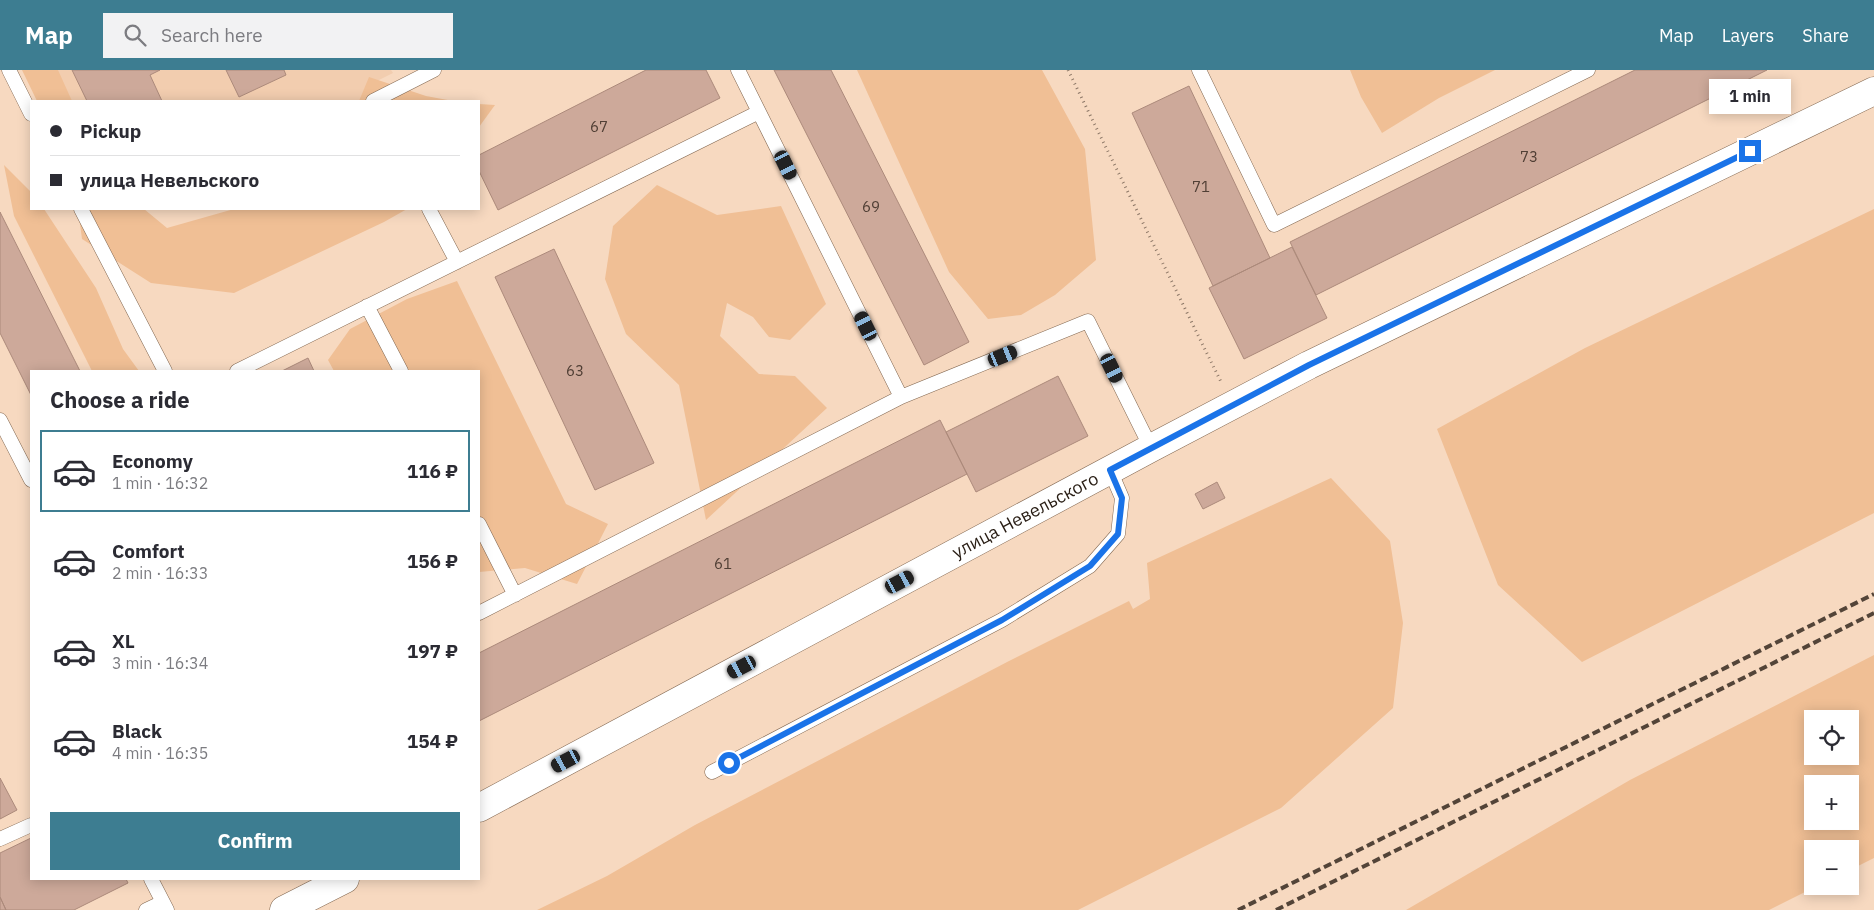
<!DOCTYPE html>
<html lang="en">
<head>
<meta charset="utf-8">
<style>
	body { margin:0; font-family:"IBM Plex Sans",sans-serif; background:#f2f2f3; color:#2b2b33; height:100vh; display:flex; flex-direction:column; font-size:19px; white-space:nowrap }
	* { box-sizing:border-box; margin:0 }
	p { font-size:16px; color:#7c7c81 }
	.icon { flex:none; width:28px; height:28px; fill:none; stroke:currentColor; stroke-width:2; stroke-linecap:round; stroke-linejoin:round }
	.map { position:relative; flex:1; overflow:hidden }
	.drawer { position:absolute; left:30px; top:300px; width:450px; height:510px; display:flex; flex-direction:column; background:#fff; border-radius:0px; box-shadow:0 2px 12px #0003 }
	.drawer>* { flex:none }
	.top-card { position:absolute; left:30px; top:30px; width:450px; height:110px; border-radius:0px; box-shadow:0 2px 12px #0003; display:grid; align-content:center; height:110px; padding:0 20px; background:#fff }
	.buttons { position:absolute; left:1804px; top:640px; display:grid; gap:10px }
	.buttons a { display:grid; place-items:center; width:55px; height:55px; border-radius:0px; background:#fff; box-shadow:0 2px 12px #0003; font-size:25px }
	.end { position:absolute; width:22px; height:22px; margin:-11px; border:6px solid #1a73e8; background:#fff; box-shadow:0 0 0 2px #fff }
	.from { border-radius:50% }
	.bubble { position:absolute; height:35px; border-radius:0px; background:#fff; box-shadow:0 2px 12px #0003; font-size:16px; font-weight:700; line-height:35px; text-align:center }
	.car { position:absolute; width:15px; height:30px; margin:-15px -8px; border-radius:6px; box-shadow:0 0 4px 1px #0007; background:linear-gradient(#222 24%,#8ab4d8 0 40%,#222 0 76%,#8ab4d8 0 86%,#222 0) }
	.top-card b { display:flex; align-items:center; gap:18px; height:48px; font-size:19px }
	.top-card b+b { border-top:1px solid #e1e1e2 }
	.top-card i { width:12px; height:12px; background:#2b2b33 }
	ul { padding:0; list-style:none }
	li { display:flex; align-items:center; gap:15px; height:82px; margin:0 10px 8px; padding:0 10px; border:2px solid transparent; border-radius:0px }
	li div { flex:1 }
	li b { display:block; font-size:19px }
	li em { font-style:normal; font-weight:700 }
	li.selected { border-color:#3d7d91 }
	li>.icon { width:45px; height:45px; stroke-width:1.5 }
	h2 { padding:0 20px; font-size:22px; line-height:60px }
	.button { display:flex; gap:10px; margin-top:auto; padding:10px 20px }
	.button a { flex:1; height:58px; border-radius:0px; background:#3d7d91; color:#fff; font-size:20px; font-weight:700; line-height:58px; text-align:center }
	header { display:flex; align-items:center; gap:30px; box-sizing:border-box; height:70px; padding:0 25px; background:#3d7d91; color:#fff }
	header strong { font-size:24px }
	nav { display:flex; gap:28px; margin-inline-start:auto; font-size:18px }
	.search { width:350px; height:45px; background:#f2f2f3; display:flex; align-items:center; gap:12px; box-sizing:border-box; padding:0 18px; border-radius:0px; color:#7c7c81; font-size:19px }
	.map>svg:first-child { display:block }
</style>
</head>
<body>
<header>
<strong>Map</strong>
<div class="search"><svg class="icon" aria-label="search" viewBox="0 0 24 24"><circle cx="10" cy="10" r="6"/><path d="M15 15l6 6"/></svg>Search here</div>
<nav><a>Map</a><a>Layers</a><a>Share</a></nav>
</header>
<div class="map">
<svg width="1874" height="840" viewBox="0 0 1874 840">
	<rect width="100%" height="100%" fill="#f7d9c0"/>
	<!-- built -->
	<path fill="#f2cdaf" d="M36,0H391L393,3L365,17L372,31H51Z"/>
	<!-- green -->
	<path fill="#f0bf95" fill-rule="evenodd" d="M22,0H58L72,31H37Z
		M857,0H1042L1085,79L1096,190L1055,225L1021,245L988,249L949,202Z
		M1350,0H1495L1439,28L1382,63L1361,27Z
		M369,7L426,26L453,31H359Z
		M479,34L495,35L479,57Z
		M4,95L31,122V139H44L96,218L123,279L139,301H92L14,146Z
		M657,115L717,145L781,136L826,234L790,270L769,267L753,247L727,233L720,266L759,304L795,306L827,338L706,450L679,315L626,264L605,209L613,156Z
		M78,139H144L167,158L234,139H407L384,152L234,223L151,213L82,169Z
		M1874,139V443L1582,592L1498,515L1437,359L1585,278Z
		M457,211L566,434L608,454L577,514L525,498L479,502V301H334L328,290L350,259L407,229Z
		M1331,408L1390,471L1403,553L1393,638L1281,738L1078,840H537L607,806L695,755L1009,591L1129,531L1133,539L1150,529L1147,493Z
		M1874,585V788L1850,800V779H1812V816H1817L1769,840H1406L1630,710ZM1812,649H1850V686H1812ZM1812,714H1850V751H1812Z"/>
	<!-- building -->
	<path fill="#cda99a" stroke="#ac8a7b" d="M72,0H160L150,5L162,31H87Z
		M226,0H284L286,5L239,27Z
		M646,0H706L720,28L498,140L479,101V85Z
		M774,0H831L969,272L924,295Z
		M1635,0H1767L1316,225L1290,172Z
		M1189,16L1270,188L1213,216L1132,43Z
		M0,142L80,301H31V325L0,263Z
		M1292,177L1327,248L1244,289L1209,218Z
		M554,179L654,393L595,420L495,207Z
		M308,288L314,301H282Z
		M1058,306L1088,366L976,422L946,362Z
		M940,350L967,404L479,651V583Z
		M1217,412L1225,428L1203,439L1195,424Z
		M0,708L17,740L0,749Z
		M31,768V809H126L128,813L74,840H6L0,827V783Z
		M0,827L6,840H0Z"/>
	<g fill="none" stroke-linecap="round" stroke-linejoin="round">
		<!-- service casing -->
		<g stroke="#836851" stroke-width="15">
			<path id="service" d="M9,0L31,44
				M738,0L901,327L1088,251L1151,378
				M1199,0L1274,155L1588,0
				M373,31L434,0
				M81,139L165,301
				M429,139L457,192
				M367,236L401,301
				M237,301L759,42
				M0,350L31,410
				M479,454L515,525
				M479,543L901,327
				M712,702L1002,550L1090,496L1118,464L1122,428L1110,400
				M0,769L31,755
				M151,809L167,840
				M146,840L163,832"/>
		</g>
		<!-- minor casing -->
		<g stroke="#836851" stroke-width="29">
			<path id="minor" d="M479,738L1151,378L1309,295L1874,21
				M284,840L345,809"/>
		</g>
		<!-- path -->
		<path stroke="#8d7867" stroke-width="3" stroke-dasharray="1 4" stroke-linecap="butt" d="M1068,0L1221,312"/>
		<!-- service -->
		<use href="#service" stroke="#fff" stroke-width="14"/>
		<!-- minor -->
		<use href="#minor" stroke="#fff" stroke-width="28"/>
		<!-- rail -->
		<path stroke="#534438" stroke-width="4" stroke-dasharray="8 4" stroke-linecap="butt" d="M1238,840L1874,524
			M1276,840L1874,543"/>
	</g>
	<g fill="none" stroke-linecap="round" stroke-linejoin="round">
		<!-- route -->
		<path stroke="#1a73e8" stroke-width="6" d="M729,693L1002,550L1090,496L1118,464L1122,428L1110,400L1309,295L1750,81"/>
	</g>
	<g text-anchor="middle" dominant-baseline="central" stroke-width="4" stroke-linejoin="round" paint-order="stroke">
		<!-- number labels -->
		<g font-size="15" fill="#503f35">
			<text x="599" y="56">67</text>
			<text x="1529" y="86">73</text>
			<text x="1201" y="116">71</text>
			<text x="871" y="136">69</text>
			<text x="575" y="300">63</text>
			<text x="723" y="493">61</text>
		</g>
		<!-- street labels -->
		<g font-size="18" fill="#271c13" stroke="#fff">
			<text transform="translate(1025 445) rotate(-28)">улица Невельского</text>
		</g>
	</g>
</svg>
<div class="buttons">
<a><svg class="icon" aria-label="locate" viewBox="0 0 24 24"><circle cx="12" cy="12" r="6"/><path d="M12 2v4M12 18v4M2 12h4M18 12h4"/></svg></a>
<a>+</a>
<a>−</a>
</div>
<i class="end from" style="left:729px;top:693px"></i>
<i class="end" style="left:1750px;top:81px"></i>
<div class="bubble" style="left:1709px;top:9px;width:82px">1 min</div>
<i class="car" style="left:786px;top:95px;rotate:154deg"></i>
<i class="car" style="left:866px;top:256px;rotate:334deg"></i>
<i class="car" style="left:1003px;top:286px;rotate:68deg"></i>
<i class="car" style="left:1112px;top:298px;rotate:154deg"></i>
<i class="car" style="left:900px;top:512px;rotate:62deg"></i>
<i class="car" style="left:742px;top:597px;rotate:242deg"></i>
<i class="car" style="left:566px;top:691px;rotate:242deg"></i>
<div class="top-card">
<b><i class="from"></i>Pickup</b>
<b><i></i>улица Невельского</b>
</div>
<section class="drawer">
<h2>Choose a ride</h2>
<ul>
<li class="selected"><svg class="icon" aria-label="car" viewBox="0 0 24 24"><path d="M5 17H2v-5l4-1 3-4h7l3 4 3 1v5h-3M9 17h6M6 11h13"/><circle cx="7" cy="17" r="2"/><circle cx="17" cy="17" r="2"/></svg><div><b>Economy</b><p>1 min · 16:32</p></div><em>116 ₽</em></li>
<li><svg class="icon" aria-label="car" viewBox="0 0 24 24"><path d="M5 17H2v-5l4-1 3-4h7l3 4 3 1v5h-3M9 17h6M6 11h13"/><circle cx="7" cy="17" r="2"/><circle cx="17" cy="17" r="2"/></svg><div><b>Comfort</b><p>2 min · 16:33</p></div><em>156 ₽</em></li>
<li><svg class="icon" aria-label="car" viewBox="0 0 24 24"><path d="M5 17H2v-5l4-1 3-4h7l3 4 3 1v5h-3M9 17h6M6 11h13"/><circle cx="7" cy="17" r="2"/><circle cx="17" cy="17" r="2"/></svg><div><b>XL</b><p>3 min · 16:34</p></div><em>197 ₽</em></li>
<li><svg class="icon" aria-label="car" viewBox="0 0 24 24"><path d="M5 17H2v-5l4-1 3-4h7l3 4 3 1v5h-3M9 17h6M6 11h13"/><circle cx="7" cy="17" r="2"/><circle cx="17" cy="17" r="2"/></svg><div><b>Black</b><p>4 min · 16:35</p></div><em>154 ₽</em></li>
</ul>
<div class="button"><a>Confirm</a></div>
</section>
</div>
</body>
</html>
